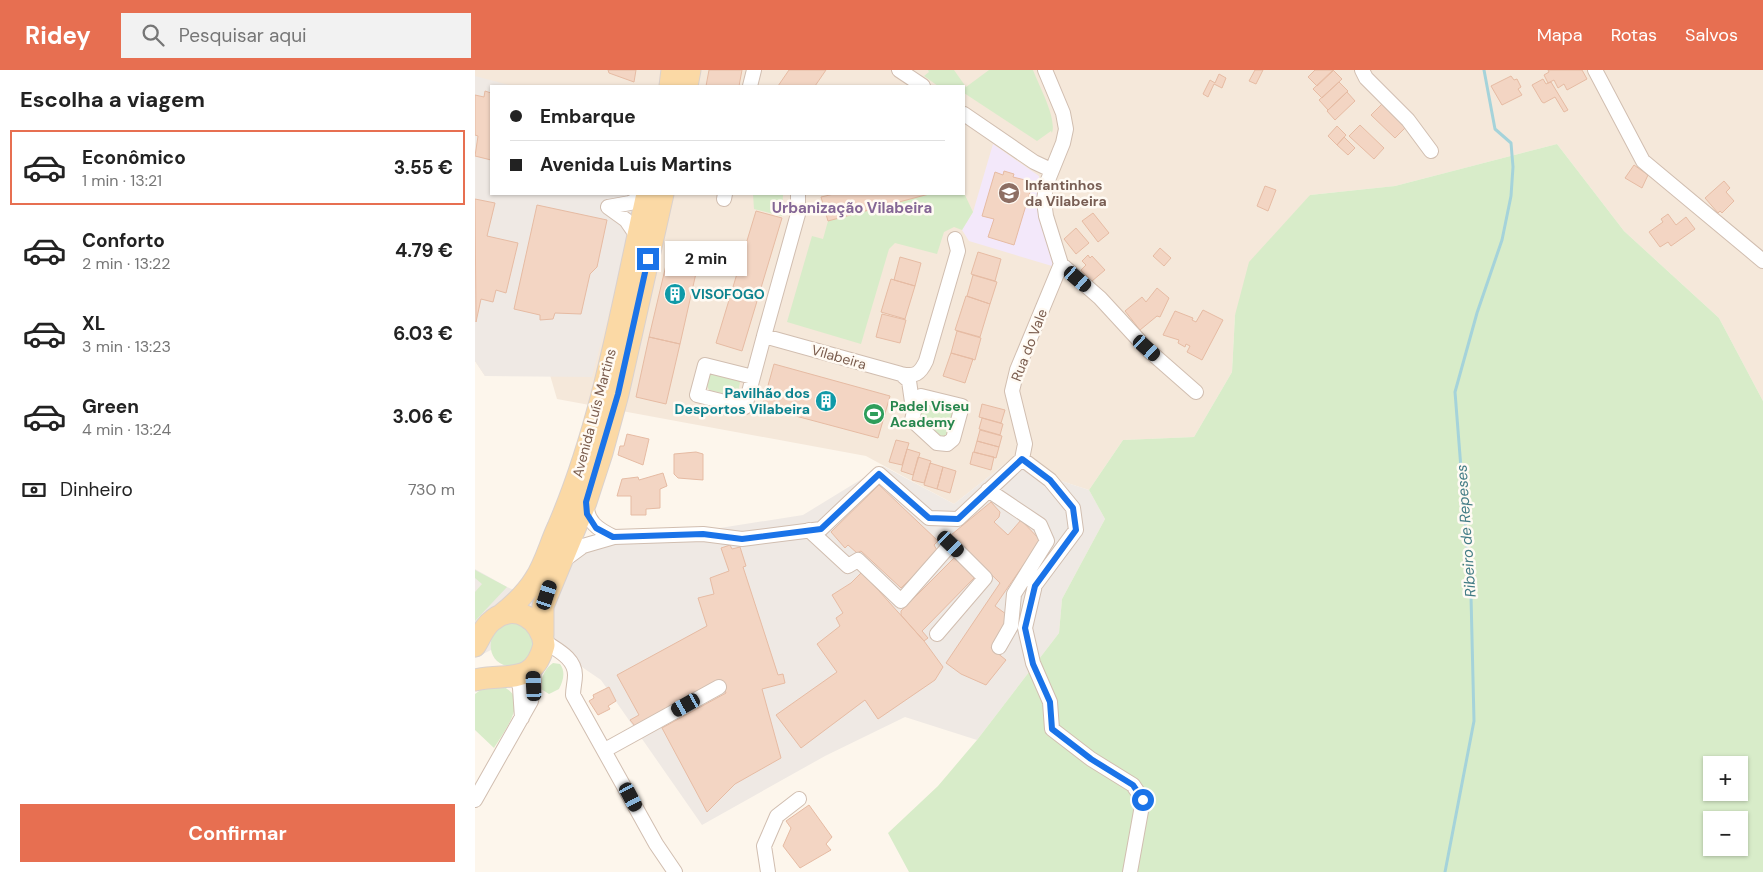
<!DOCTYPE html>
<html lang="pt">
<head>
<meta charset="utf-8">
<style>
	body { margin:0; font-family:"DM Sans",sans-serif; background:#f2f2f2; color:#222; height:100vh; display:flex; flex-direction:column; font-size:19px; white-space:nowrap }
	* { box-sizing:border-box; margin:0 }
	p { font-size:16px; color:#767676 }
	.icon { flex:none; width:28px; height:28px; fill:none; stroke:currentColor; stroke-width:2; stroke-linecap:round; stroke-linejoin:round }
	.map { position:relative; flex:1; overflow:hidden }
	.details { display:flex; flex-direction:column; background:#fff; width:475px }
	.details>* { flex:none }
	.top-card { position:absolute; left:15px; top:15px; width:475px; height:110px; border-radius:0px; box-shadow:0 1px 4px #0004; display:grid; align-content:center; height:110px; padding:0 20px; background:#fff }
	.buttons { position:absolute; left:1228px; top:686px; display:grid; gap:10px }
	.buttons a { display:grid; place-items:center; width:45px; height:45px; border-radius:0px; background:#fff; box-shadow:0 1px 4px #0004; font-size:25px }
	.end { position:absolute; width:22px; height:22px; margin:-11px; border:6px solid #1a73e8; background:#fff; box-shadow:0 0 0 2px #fff }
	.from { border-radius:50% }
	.bubble { position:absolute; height:35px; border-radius:0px; background:#fff; box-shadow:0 1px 4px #0004; font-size:16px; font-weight:700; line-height:35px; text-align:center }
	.car { position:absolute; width:15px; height:30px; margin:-15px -8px; border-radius:6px; box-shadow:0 0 4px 1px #0007; background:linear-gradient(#222 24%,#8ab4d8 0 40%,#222 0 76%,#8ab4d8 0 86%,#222 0) }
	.top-card b { display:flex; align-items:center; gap:18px; height:48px; font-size:19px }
	.top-card b+b { border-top:1px solid #e0e0e0 }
	.top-card i { width:12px; height:12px; background:#222 }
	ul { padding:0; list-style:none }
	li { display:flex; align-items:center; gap:15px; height:75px; margin:0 10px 8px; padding:0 10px; border:2px solid transparent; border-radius:0px }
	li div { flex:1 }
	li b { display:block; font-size:19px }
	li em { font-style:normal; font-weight:700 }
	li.on { border-color:#e76f51 }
	li>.icon { width:45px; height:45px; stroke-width:1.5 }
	h2 { padding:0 20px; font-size:22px; line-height:60px }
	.pay { display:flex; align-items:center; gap:12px; height:55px; padding:0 20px; font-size:19px }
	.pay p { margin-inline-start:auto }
	.action { display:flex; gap:10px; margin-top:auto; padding:10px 20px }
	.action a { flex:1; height:58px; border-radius:0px; background:#e76f51; color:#fff; font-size:20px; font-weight:700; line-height:58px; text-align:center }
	header { display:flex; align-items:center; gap:30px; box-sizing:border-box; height:70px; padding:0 25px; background:#e76f51; color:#fff }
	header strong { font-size:24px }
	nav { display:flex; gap:28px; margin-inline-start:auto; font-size:18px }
	.search { width:350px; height:45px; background:#f2f2f2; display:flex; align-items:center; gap:12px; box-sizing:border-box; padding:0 18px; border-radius:0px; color:#767676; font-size:19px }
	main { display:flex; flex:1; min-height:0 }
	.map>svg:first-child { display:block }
</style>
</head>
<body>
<header>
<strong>Ridey</strong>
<div class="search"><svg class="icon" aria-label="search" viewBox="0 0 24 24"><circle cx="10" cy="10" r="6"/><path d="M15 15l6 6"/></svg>Pesquisar aqui</div>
<nav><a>Mapa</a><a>Rotas</a><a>Salvos</a></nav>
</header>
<main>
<section class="details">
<h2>Escolha a viagem</h2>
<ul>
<li class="on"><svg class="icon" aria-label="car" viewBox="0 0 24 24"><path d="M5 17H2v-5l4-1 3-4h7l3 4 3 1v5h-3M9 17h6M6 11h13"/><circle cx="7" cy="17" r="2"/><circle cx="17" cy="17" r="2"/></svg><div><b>Econômico</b><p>1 min · 13:21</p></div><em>3.55 €</em></li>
<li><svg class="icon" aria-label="car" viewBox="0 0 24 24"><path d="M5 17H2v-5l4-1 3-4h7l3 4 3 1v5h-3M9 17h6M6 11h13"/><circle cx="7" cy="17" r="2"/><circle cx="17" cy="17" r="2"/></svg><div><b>Conforto</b><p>2 min · 13:22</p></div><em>4.79 €</em></li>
<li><svg class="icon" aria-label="car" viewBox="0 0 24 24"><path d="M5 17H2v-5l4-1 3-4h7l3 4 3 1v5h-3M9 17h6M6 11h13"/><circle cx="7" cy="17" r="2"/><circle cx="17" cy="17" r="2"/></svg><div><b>XL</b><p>3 min · 13:23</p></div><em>6.03 €</em></li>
<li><svg class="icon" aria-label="car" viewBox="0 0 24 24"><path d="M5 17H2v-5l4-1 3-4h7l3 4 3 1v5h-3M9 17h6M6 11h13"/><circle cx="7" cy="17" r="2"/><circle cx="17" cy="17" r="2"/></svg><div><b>Green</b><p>4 min · 13:24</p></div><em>3.06 €</em></li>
</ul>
<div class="pay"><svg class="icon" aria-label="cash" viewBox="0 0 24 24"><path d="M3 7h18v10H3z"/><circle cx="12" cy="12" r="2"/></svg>Dinheiro<p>730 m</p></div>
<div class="action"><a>Confirmar</a></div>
</section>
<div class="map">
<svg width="1288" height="802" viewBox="0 0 1288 802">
	<rect width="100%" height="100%" fill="#fdf6ec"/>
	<!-- residential -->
	<path fill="#f5e8da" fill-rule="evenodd" d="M0,0H1288V331L1244,248L1149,161L1082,74L920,116L835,125L760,245L757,302L719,367L648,370L614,420L531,393L479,434L391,386L82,329L75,305L10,306L0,291ZM16,16H489V124H16Z"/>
	<!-- industrial -->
	<path fill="#efe9e4" d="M0,6L38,16H16V124H165L117,307L10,306L0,291Z
		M531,393L614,420L630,449L587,529L584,563L502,670L430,647L350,686L227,755L126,610L104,595L53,573L22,577L0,588V499L32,517L72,533L107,473L226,461L328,445L408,396L479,434Z"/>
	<!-- education -->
	<path fill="#f3e8fa" d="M518,74L564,106L565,140L579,184L577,196L494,171L487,160L498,142Z"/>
	<!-- green -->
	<path fill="#d8ecc9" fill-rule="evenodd" d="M453,0H479L491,17L514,0H558C564,16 582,48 577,63L576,61L562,71L489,23V16H463L449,6L454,2Z
		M1082,74L1149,161L1244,248L1288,331V802H434L413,763L463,716L502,670L584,563L587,529L630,449L614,420L648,370L719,367L757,302L760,245L774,192L835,125L920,116ZM1236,695H1264V722H1236ZM1236,750H1264V778H1236Z
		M489,123L498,142L487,160L479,157L469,162L462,184L420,173L414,179L386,274L312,252L337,166L348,169L353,151L454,124Z
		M278,124H308L307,146L279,139Z
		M238,303L263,309L265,312L263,323L260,326L234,320L232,316L235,305Z
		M444,332L479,340L471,367H466L443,347Z
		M0,500L32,517L0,551V522L7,514L0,508Z
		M39,552L52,557L60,577L48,595C43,595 37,597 32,596C13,592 11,569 24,557C27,554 34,553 39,552Z
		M78,593L85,594C91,602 88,611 84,619L74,624L66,619C65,609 70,598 78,593Z
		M26,616C57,627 29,661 19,678L0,660V624L8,618Z"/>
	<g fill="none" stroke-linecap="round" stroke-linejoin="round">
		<!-- stream -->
		<path stroke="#a5d3da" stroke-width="3" d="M970,802L999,651L996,526L980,322L1002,243L1027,170L1036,126L1038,97L1036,73L1020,59L1009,0"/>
	</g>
	<!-- building -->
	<path fill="#f3d5c3" stroke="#e6bba3" d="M133,0H161L159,12L134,3Z
		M234,0H267L264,16H231Z
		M314,0H351L340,16H303Z
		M780,0H788L781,14L774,11Z
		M840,0H859L842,16L833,7Z
		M858,0L867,9L847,28L838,19Z
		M1073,0H1107L1112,9L1092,20L1089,14L1083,18L1079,10L1073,13L1069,5L1074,2Z
		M744,4L751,8L747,18L739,14L733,27L728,24L735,10L740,13Z
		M1036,6L1039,10L1042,9L1046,17L1043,19L1047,25L1027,35L1016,16Z
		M1068,9L1071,14L1076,12L1093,40L1089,42L1080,27L1069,33L1067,32L1057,15Z
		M864,12L873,21L853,40L844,30Z
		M10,21L16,23V90L0,86L3,66L0,65V25L9,27Z
		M872,22L880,31L860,50L852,41Z
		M908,33L932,56L920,68L896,45Z
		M885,55L909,78L899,89L874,66Z
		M862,56L871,65L862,75L853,66Z
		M869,67L880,78L873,85L862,75Z
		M1159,95L1173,105L1167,118L1150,108Z
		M529,101L539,104L538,107L558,112L539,175L513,167L519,149L507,146L520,102L528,105Z
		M1249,111L1255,118L1251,122L1259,131L1247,143L1245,141L1243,143L1230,128Z
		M790,116L801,120L793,141L782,136Z
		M359,124H454L353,151L346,127Z
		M0,129L20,133L12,166L43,173L31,223L21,220L18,232L6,229L1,252Z
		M62,135L132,150L122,197L115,204L106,244L80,243L78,249L65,250V245L39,239Z
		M281,141L307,148L267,281L241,273Z
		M618,143L634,163L623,172L607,151Z
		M1193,144L1201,155L1211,147L1220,159L1196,176L1193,172L1185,177L1174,162L1188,152L1186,149Z
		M601,158L614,173L601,184L589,169Z
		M196,174L226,181L205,274L174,267Z
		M685,178L696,188L689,196L678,186Z
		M503,182L526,189L520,211L496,204Z
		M613,185L615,188L617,186L630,200L617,211L606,200L611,195L607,191Z
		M425,187L446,193L440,216L419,210Z
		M498,205L522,212L515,234L492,226Z
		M416,209L440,216L430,249L406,242Z
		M682,218L694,228L685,247L682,246L665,260L650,241L667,227L671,232Z
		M491,226L515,234L505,267L480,260Z
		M728,240L748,250L727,290L712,282L715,276L711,274L710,277L703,273L704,270L688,265L700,241L718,248L717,250L721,252Z
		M407,244L431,250L425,273L401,267Z
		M482,261L506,268L500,290L476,283Z
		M174,267L205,274L191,334L161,327Z
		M476,283L498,289L490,313L468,306Z
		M299,294L415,326L403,368L287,337Z
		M507,334L530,340L526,353L504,347Z
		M507,348L528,354L525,365L504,359Z
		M505,360L527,366L524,377L502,371Z
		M152,364L174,369L168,395L143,385L145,376H149Z
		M421,370L434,373L427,395L414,392Z
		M502,371L524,377L521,388L499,382Z
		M432,379L445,383L438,405L426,401Z
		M221,382L228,384V410L203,408L199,404V384Z
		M498,382L519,387L516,400L495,394Z
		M443,387L456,391L449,413L437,410Z
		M455,393L468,397L462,419L449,415Z
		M468,397L481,401L475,423L462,419Z
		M188,403L192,416L185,419V438L171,439V445H156V426H142L147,409L163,407L164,410Z
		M404,415L463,471L459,475L463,482L426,518L386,481L382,483L373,475L370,478L356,462Z
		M516,432L525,442L524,447L519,452L533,465L546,450L568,473L549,494L520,536L535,547L516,578L531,590L511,615L486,604L471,593L525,513L476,465Z
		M255,475L257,479L265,477L271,496L268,497L303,605L308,604L310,613L287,619L306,688L260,714L232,742L187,658L251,623L246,611L160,656L155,650L164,645L142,605L232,556L223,528L239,524L235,508L254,501L246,478Z
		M479,488L500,507L447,561L453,568L449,571L426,545V541Z
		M387,502L449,571L468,597L460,610L403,649L390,630L326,678L301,645L362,602L342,574L365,556L361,548L368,543L357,525L376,513Z
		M134,617L141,631L133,636L135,639L123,645L114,631L119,628L118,625Z
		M334,735L357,767L351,774L356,780L325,798L308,776L316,758L311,751Z"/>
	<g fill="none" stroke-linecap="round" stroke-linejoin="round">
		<!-- street casing -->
		<g stroke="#d1beb0" stroke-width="16">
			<path id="street" d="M424,0L448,16
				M887,0L891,8L933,50L956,81
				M1120,0L1168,91L1288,191
				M275,16L279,0
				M489,44L559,92L576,100
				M323,124V144L289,266L426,304C440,307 445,304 451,291L483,181L480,169
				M249,129L250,124
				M133,137L151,150L162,166
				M133,137L155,133L171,125
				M586,194L625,228L672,279L721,322
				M426,304L434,311L438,339
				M278,307L270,337L222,325L230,295L278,307L289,266
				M446,326L487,336L478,369L472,374L462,373L437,350L442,329Z
				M547,389L575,410L598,438L601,460L560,515L550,558L558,593L575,632L577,659L616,689L658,715L668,730L655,802
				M513,420L565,455L572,471L539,524L536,556L524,577
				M334,460L373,496L383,490L426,531L476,474L510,508L462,564
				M139,467L228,464L267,469L346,459L404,404L454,448L483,449L547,389L550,374L537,321L542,300L586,194L571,146L569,131L571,115L588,73L591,59L588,43L570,0
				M89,490L108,476L139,467C122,459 112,452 111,433
				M69,571C82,580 100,588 100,605C100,612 98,618 98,625L181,774L200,802
				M42,607L45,618L47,648
				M130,680L244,617
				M0,730L56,631L59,616L58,600
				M293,802L289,776L302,746L324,729"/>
		</g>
		<!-- primary casing -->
		<g stroke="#dad1cd" stroke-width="23">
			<path id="primary" d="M195,16L197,0
				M212,16L215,0
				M26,545C40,534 51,524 60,509C70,494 75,474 83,457C128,352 147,235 172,124
				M68,565V536L111,432L127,383L143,324L188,124
				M0,576C6,567 9,556 18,550C40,532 67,550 69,575C58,617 33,602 0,610"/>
		</g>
		<!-- street -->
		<use href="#street" stroke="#fff" stroke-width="14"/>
		<!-- primary -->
		<use href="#primary" stroke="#fbd9a5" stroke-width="21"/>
	</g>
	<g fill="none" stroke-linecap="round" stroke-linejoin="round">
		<!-- route -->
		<path stroke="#1a73e8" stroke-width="6" d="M173,189L143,324L111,432L112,444L121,458L138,467L228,464L267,469L346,459L404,404L454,448L483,449L547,389L575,410L598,438L601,460L560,516L550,558L558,594L575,632L577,659L616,689L658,715L668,730"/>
	</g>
	<!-- icons -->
	<defs>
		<g id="school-disc" transform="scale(1.125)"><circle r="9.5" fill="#8d6e63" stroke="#fffaf3"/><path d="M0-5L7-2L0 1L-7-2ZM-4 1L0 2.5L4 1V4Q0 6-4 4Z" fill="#fff"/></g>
		<g id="building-disc" transform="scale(1.125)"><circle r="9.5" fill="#0f9aa8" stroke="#fffaf3"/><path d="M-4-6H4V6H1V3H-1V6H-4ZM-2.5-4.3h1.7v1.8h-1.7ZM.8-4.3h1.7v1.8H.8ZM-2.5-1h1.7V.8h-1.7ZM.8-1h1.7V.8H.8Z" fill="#fff"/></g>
		<g id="stadium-disc" transform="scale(1.125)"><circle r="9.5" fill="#2e9e5b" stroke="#fffaf3"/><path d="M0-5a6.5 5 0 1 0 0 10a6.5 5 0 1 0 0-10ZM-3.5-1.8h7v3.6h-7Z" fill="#fff"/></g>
	</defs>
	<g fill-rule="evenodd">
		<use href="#school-disc" x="534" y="123"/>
		<use href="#building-disc" x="200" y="224"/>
		<use href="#building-disc" x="351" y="331"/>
		<use href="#stadium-disc" x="399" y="344"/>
	</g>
	<g text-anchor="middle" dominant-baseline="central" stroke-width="5" stroke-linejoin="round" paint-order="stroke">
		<!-- education labels -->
		<g font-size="14" font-weight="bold" fill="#785e54" stroke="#fffaf3" text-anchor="start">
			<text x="550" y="115">Infantinhos<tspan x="550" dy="16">da Vilabeira</tspan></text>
		</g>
		<!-- culture labels -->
		<g font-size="14" font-weight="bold" fill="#0d838f" stroke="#fffaf3" text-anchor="start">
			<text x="216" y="224">VISOFOGO</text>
			<text x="335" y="323" text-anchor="end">Pavilhão dos<tspan x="335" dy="16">Desportos Vilabeira</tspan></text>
		</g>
		<!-- street labels -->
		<g font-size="14" fill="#7a5c4d" stroke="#fffaf3">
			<text transform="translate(554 275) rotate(-69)">Rua do Vale</text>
			<text transform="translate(364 287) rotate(16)">Vilabeira</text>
			<text transform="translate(119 343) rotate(-75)">Avenida Luís Martins</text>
		</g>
		<!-- leisure labels -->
		<g font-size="14" font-weight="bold" fill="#27864d" stroke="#fffaf3" text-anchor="start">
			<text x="415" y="336">Padel Viseu<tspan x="415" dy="16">Academy</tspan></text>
		</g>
		<!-- neighbourhood labels -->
		<g font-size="15" font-weight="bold" fill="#846695" stroke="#fffaf3">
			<text x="377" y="138">Urbanização Vilabeira</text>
		</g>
		<!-- water labels -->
		<g font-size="15" font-style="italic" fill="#437c86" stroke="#fffaf3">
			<text transform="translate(991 461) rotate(-94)">Ribeiro de Repeses</text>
		</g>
	</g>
</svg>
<div class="buttons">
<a>+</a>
<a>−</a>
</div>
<i class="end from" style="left:668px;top:730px"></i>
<i class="end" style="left:173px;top:189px"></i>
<div class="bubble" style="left:190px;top:171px;width:82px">2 min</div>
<i class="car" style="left:603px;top:209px;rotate:131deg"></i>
<i class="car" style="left:672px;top:278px;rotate:132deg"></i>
<i class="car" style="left:476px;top:474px;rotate:134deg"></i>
<i class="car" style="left:72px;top:525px;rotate:18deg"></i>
<i class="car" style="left:59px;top:616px;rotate:357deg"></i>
<i class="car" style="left:211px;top:635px;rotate:241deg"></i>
<i class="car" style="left:156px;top:727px;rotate:152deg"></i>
<div class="top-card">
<b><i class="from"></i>Embarque</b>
<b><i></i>Avenida Luis Martins</b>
</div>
</div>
</main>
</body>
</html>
